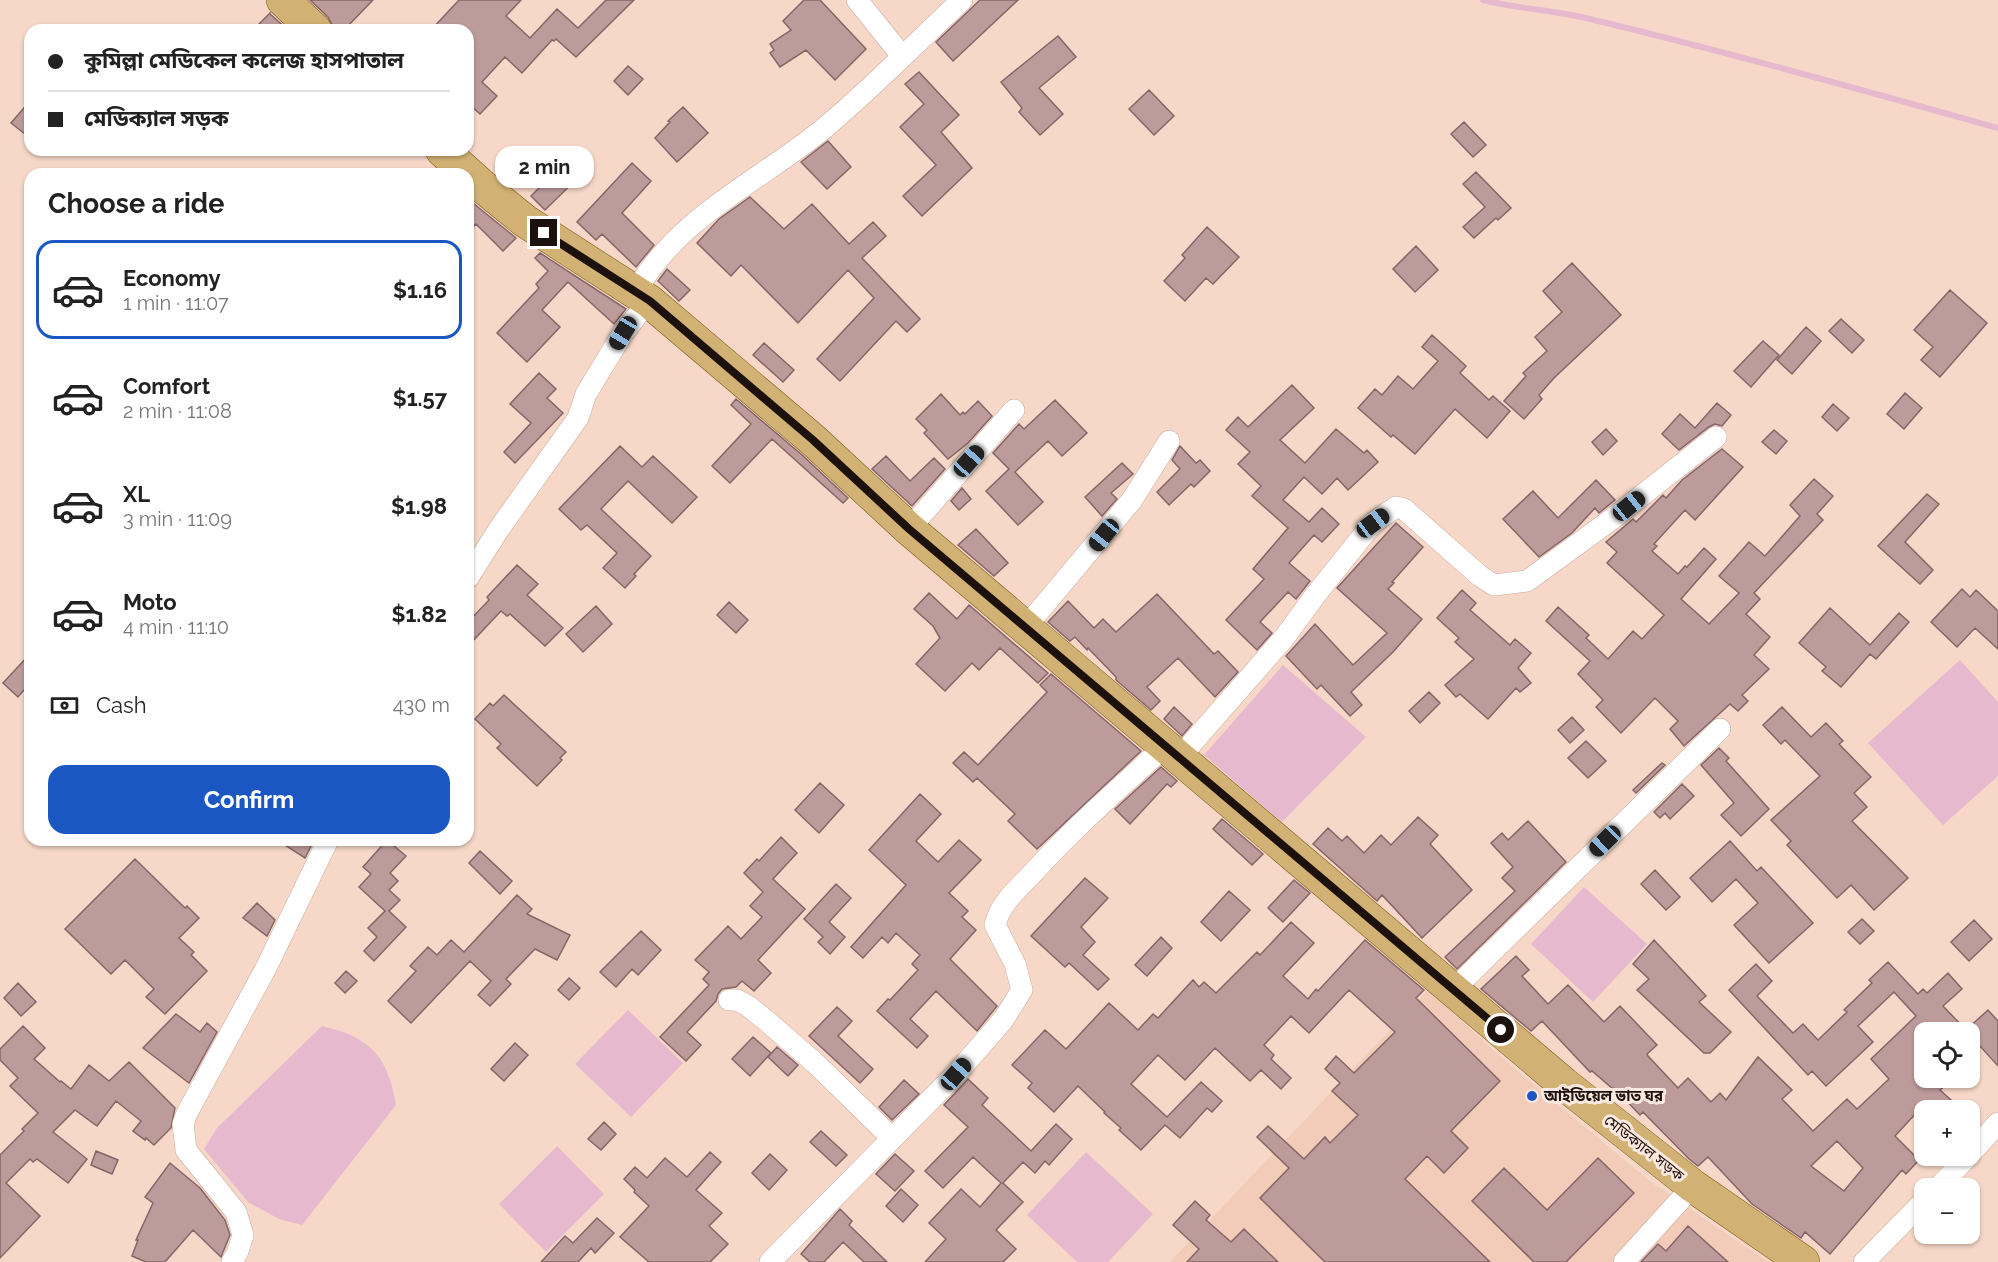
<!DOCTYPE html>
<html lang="en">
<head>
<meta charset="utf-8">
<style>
	body { margin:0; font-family:Raleway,"Noto Sans Bengali",sans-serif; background:#f6f6f6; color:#222; height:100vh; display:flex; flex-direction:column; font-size:22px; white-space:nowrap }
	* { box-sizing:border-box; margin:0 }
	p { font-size:20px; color:#767676 }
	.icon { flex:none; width:33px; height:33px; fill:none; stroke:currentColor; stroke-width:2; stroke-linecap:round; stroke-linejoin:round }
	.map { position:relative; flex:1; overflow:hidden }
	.sheet { position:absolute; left:24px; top:168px; width:450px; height:678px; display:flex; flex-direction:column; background:#fff; border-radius:18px; box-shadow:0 2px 4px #0004 }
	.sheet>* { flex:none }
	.top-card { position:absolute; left:24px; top:24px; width:450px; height:132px; border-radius:18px; box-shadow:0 2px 4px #0004; display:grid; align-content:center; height:132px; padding:0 24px; background:#fff }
	.buttons { position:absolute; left:1914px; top:1022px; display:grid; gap:12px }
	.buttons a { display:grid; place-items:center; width:66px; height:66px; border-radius:12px; background:#fff; box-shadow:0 2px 4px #0004; font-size:30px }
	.end { position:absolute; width:27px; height:27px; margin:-14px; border:8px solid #1c110c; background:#fff; box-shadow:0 0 0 3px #fff }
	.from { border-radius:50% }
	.bubble { position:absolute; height:42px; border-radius:18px; background:#fff; box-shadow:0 2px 4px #0004; font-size:20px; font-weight:700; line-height:42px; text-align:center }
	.car { position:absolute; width:18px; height:36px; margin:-18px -9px; border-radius:8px; box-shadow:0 0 4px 2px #0007; background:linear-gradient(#222 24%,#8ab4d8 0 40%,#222 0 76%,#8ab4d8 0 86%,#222 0) }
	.top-card b { display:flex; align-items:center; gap:21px; height:57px; font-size:22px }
	.top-card b+b { border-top:2px solid #e0e0e0 }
	.top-card i { width:15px; height:15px; background:#222 }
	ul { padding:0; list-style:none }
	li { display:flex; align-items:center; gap:18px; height:99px; margin:0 12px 9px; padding:0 12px; border:3px solid transparent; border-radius:18px }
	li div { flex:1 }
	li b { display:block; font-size:22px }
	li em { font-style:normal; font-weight:700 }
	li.active { border-color:#1a57c3 }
	li>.icon { width:54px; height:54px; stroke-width:1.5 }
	h2 { padding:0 24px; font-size:27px; line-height:72px }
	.pay { display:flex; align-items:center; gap:15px; height:66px; padding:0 24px; font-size:22px }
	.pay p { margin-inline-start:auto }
	.primary-button { display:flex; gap:12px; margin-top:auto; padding:12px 24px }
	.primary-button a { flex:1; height:69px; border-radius:18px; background:#1a57c3; color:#fff; font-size:24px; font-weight:700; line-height:69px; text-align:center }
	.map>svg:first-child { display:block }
</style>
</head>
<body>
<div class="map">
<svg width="1998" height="1262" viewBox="0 0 1998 1262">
	<rect width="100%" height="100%" fill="#f7d8c8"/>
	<!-- built -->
	<path fill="#f3ccb9" d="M1428,990L1501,1057L1651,1182L1768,1262H1170Z"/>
	<!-- water -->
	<path fill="#e7b9ce" d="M1960,660L1998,702V776L1943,825L1868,743Z
		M1283,665L1366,737L1282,822L1204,755Z
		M1584,887L1647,944L1593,1002L1531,944Z
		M628,1010L683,1063L631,1117L575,1064Z
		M322,1026C370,1037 388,1056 396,1105L302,1225L279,1219L248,1202L204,1149L217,1128Z
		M557,1146L604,1194L546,1252L499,1204Z
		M1086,1152L1153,1214L1108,1262H1077L1027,1215Z"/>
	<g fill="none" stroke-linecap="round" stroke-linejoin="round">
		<!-- stream -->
		<path stroke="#e7b9ce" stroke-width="6" d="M1483,0C1518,9 1555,10 1590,19C1727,52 1862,90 1998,128"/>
	</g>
	<!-- building -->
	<path fill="#bd9b9b" stroke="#856566" stroke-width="1.5" fill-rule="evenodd" d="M310,0H373L344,30H335L328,17Z
		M459,0H521L506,16L530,38L557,9L578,28L606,0H634L576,57L556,39L554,41L552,40L522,73L505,57L482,82L497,96L480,114L468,103V30H431Z
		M804,0H820L866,49L835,80L806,50L780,67L770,53L774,50L770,44L791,30L783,21Z
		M980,0H1018L953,61L936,42Z
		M270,13V14L288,30H253Z
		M1058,36L1076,57L1039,88L1063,114L1040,135L1019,112L1022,108L1001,82Z
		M628,66L643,79L628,95L614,81Z
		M919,72L959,115L941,132L972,168L922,216L903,196L936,165L900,127L924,104L905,84Z
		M1149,90L1174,116L1154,135L1129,109Z
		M30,101V138L11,123Z
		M683,107L708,133L677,162L655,138L670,122L668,121Z
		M1464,122L1486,145L1473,157L1451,134Z
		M828,141L851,167L827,189L801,162Z
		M577,150L591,165L545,210L531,196Z
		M632,163L651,181L622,213L654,245L636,267L602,234L596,240L577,222Z
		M1476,172L1511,208L1498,220L1496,218L1474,238L1463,227L1485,207L1463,184Z
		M750,197L784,229L812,204L849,244L873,222L886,236L862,258L920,319L907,332L896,321L840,381L817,359L874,298L848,270L798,323L741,265L731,276L697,243L719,219Z
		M468,199L516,238L503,251L476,224L468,232Z
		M1207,227L1239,257L1213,284L1206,278L1185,301L1164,281L1185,258L1182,255Z
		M1416,246L1438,270L1415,292L1393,269Z
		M540,253L626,309L614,324L568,282L542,310L560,327L527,362L497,333L539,288L536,284L548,271L535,258Z
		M1572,263L1621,315L1554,378L1539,395L1542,399L1524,419L1504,401L1526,376L1523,373L1547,351L1535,337L1562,312L1543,291Z
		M667,269L690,290L679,301L658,281Z
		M1950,290L1987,323L1940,377L1921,360L1933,347L1914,330Z
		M1841,319L1864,340L1852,353L1829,331Z
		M1806,327L1821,341L1792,374L1777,360Z
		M1432,335L1466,366L1460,373L1489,400L1493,396L1510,411L1487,438L1455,409L1415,454L1393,435L1391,437L1358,408L1375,389L1382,395L1398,376L1413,389L1438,361L1422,347Z
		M1763,341L1779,355L1751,387L1734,371Z
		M764,343L794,370L783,382L753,355Z
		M539,373L556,389L547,398L563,413L515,463L504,452L531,423L510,404Z
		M1292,385L1314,408L1280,440L1305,463L1336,429L1364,453L1367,450L1378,462L1348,490L1337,478L1322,494L1304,477L1283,500L1309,522L1322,508L1339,524L1322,542L1314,535L1289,563L1310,581L1296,599L1288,592L1260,622L1272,633L1257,650L1226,620L1264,579L1253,569L1288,528L1252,496L1261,486L1238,464L1250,452L1226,430L1238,417L1248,427Z
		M1905,393L1922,408L1904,429L1887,414Z
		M941,394L960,415L963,412L965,414L978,401L992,416L968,443L948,459L924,433L927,430L916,419Z
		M736,399L801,454L848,498L843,503L772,439L730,483L712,466L751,424L731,405Z
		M1055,400L1087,433L1062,456L1048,441L1015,472L1043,502L1018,525L986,491L1009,469L993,453L1019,424L1024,429Z
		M1717,403L1731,415L1722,426L1715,424L1709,427L1679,450L1662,434L1680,414L1695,428Z
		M1833,404L1849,418L1837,431L1822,417Z
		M1606,429L1617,441L1603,455L1592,442Z
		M1774,430L1787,441L1776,454L1762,442Z
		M620,446L642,467L653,456L697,497L672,523L628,481L601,509L651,556L634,574L636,576L625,588L603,568L617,553L587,525L581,530L559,509Z
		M1180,446L1196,463L1200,460L1210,471L1194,487L1191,484L1169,505L1157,492L1180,469L1172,460Z
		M1722,449L1743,467L1695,520L1685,510L1654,544L1657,546L1652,551L1678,574L1685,566L1687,567L1704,548L1716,559L1681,599L1709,624L1739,593L1719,576L1749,542L1765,556L1800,516L1790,505L1814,479L1833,496L1817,514L1823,520L1754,593L1760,599L1746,614L1770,637L1754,655L1769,669L1742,695L1748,701L1738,711L1730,704L1684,746L1670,729L1678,721L1655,698L1621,733L1596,707L1603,700L1578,674L1590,661L1546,621L1558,607L1589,635L1586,638L1608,659L1633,631L1642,639L1664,615L1607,563L1617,552L1606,542L1633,519L1636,522L1663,495L1666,498L1682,480Z
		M886,456L910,481L934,458L945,469L912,506L872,469Z
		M1122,463L1133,474L1111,493L1117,499L1102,516L1085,497Z
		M1596,480L1615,500L1599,513L1595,508L1572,533L1539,557L1503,519L1533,491L1558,518Z
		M962,488L971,499L959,510L951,501Z
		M1927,494L1939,504L1905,542L1933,570L1920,584L1878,546Z
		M1396,523L1423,547L1392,582L1394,583L1388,589L1422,619L1393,652L1351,692L1362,705L1350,716L1321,685L1317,689L1286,656L1315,624L1353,665L1387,633L1337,588Z
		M976,529L1008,563L994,576L958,545Z
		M517,565L538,584L527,595L563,628L545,646L510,614L507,616L501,611L468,646V622L489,600L487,597Z
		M1962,589L1970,597L1976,590L1998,611V649L1975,628L1957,647L1931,622Z
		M1462,590L1476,603L1470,610L1510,645L1515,639L1531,653L1518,668L1531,683L1520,692L1516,688L1488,719L1460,694L1456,697L1445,685L1474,659L1455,642L1459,638L1437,618Z
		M929,593L957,619L969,605L1048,673L1038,683L1000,648L979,670L972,663L945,691L916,664L940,638L933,626L914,609Z
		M1157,594L1214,654L1218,651L1238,672L1215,697L1178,658L1147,687L1160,701L1151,710L1116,680V677L1088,648L1087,650L1075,637L1070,641L1048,622L1068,601L1094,628L1103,619L1116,632Z
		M729,602L748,620L736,633L717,615Z
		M596,606L612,624L583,652L566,634Z
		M1830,608L1870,645L1899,613L1909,622L1876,659L1870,654L1841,687L1822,671L1826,667L1799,643Z
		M30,654V683L18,697L3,683Z
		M1051,674L1141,751L1037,849L1008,821L1015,814L977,778L973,782L953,763L964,752L978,765L1047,692L1040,685Z
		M1429,692L1440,703L1420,723L1409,711Z
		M504,695L566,752L560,758L562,760L537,786L497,748L501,744L475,719L490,703L493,706Z
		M1174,707L1192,724L1182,736L1164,719Z
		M1782,707L1811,737L1826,723L1843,741L1839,744L1871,777L1854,793L1867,807L1852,821L1908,878L1874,910L1851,885L1837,898L1787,845L1791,841L1771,820L1820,776L1785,740L1781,744L1763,725Z
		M1572,717L1584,730L1570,743L1558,730Z
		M1586,741L1606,761L1588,778L1568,758Z
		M1719,748L1729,758L1726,761L1769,809L1741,836L1721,815L1734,803L1701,765Z
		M1662,763L1665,765L1636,793L1633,790Z
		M1161,767L1177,781L1171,787L1167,784L1130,824L1115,809Z
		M820,783L844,805L819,833L795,810Z
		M1682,784L1694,796L1670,819L1665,813L1660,818L1654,812Z
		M920,794L941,814L916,841L938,862L959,840L981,860L949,893L968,911L962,917L976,930L950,959L997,1006L977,1031L936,991L910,1019L928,1036L917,1048L877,1011L888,999L890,1000L918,970L912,964L920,955L896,933L888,943L882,937L863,958L851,947L906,885L869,850Z
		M1418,817L1438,835L1430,844L1472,890L1422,938L1382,895L1377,901L1313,844L1328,828L1342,841L1347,836L1364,853L1381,835L1391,845Z
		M1222,819L1263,854L1252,865L1213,829Z
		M1528,821L1566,862L1457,969L1445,957L1515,891L1502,878L1513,867L1491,843L1502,833L1508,840Z
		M781,837L797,853L773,879L805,909L758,960L771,973L754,991L742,981L736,987L722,989L718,994L716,1001L687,1032L701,1045L686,1061L660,1037L709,985L703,979L709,972L695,960L728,926L741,939L762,917L750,906L763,892L744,873L757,859L759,861Z
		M277,840H306L312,844L305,858Z
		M387,840L406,856L390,873L398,881L389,890L400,900L389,911L406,927L374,961L364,951L377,937L368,928L385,911L359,887L371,874L363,867Z
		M1730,841L1757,871L1761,867L1813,923L1769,963L1734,925L1758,903L1736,879L1712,902L1690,878Z
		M480,851L512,881L500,894L469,863Z
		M135,859L185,908L187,906L199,918L179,938L194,952L191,955L207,971L165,1014L146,997L154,989L125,960L111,974L65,929Z
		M1655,870L1680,897L1666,910L1641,884Z
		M1085,878L1108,898L1081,927L1095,942L1083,955L1109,979L1098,990L1069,963L1065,967L1031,936Z
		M1294,880L1310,893L1283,922L1268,908Z
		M836,884L851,898L829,922L845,937L830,954L818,942L823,937L804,919Z
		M1229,891L1250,910L1221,941L1201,922Z
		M517,895L532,909L527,914L570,935L557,960L535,949L506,979L511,984L490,1006L478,995L491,981L470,961L411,1023L388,1001L416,971L410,966L428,947L437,955L451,940L464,952Z
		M257,903L275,920L267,936L243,918Z
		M1862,919L1874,931L1860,944L1848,932Z
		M1974,920L1992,939L1969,961L1951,942Z
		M1291,922L1314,943L1283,976L1308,999L1316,989L1318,991L1365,940L1424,990L1416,998L1500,1081L1451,1131L1468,1148L1444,1173L1427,1156L1405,1179L1490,1262H1325L1260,1198L1289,1168L1257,1137L1268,1126L1304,1159L1325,1137L1330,1143L1358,1115L1332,1091L1340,1083L1325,1069L1336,1056L1354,1073L1395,1032L1349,990L1309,1033L1291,1016L1264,1045L1274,1055L1271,1059L1291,1078L1281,1089L1261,1070L1250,1081L1215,1048L1185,1080L1158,1055L1131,1084L1167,1117L1201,1082L1222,1101L1212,1112L1207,1108L1180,1138L1165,1125L1141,1150L1119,1130L1121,1128L1104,1113L1105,1112L1078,1086L1054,1112L1028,1088L1032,1083L1012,1065L1045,1030L1066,1049L1109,1003L1138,1030L1153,1014L1158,1018L1193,980L1199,987L1204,982L1216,993L1257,952L1260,955Z
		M641,931L661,950L638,975L632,969L616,987L600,972Z
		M1161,937L1172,948L1147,976L1135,965Z
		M1654,940L1706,996L1699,1002L1731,1032L1710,1053H1704L1637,990L1649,979L1633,964Z
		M1516,956L1529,970L1522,976L1548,1004L1568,985L1604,1022L1620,1006L1657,1045L1647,1054L1648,1056L1678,1088L1688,1078L1711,1102L1720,1093L1726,1100L1758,1057L1792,1090L1782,1099L1813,1131L1847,1099L1857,1109L1889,1079L1871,1059L1916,1016L1894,992L1858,1026L1873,1042L1826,1086L1812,1071L1808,1075L1729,990L1756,964L1772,981L1757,996L1793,1033L1803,1024L1818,1040L1847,1012L1844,1010L1872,983L1869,980L1888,962L1918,994L1923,989L1927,993L1948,973L1962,989L1943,1006L1966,1030L1988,1010L1998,1021V1066L1970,1035V1032H1924V1077H1955L1940,1090L1962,1110H1919L1895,1136L1919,1160L1906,1174L1902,1170L1830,1254L1805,1232L1801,1238L1752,1204L1708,1157L1698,1166L1689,1159L1643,1112L1640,1115L1614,1088L1613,1089L1592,1071L1590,1072L1542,1021L1531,1031L1481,989ZM1837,1141L1863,1168L1844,1191L1811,1166Z
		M346,971L357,981L345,993L335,983Z
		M569,978L580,988L569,1000L558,990Z
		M18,983L36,1002L21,1016L4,998Z
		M837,1007L852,1021L838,1036L873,1069L860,1083L809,1036Z
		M176,1014L200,1032L207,1023L217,1032L189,1083L143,1048Z
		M23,1026L45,1048L34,1059L60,1082L61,1081L71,1089L89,1065L109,1081L129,1062L175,1108L171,1128L154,1145L146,1138L145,1140L133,1131L141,1121L116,1101L97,1126L75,1110L53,1132L87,1159L68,1183L37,1159L33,1162L30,1159L6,1183L40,1216L0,1258V1155L24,1131L22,1129L38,1113L10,1086L18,1078L0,1060V1049Z
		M753,1037L771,1053L750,1076L732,1059Z
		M515,1043L528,1055L504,1081L491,1069Z
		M777,1047L798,1065L788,1076L768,1057Z
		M968,1079L988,1098L982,1105L1031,1151L1056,1124L1072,1139L1049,1165L1045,1161L1035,1173L1023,1162L1003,1183L1023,1202L996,1230L1016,1249L1003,1262H925L946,1239L929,1223L961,1189L980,1207L1001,1183L973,1157L943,1188L925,1171L968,1127L944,1105Z
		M904,1080L919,1094L892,1120L879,1107Z
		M604,1122L616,1134L601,1150L588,1139Z
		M821,1131L847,1155L836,1166L810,1142Z
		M96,1151L118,1160L112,1174L91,1165Z
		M710,1152L721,1162L696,1190L722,1213L709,1226L728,1244L710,1262H649L620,1237L649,1206L634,1192L635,1190L624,1179L635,1167L647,1178L665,1158L687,1177Z
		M770,1154L787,1170L769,1190L752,1173Z
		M895,1154L914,1171L895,1191L876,1174Z
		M1598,1158L1634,1193L1566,1262H1534L1472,1201L1504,1168L1547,1210Z
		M170,1163L200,1188L225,1220L230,1235L221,1257L193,1230L165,1262H146L132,1256L138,1240H136L153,1203L145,1197Z
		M901,1189L918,1205L903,1222L886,1206Z
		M1195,1201L1210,1215L1206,1220L1231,1242L1244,1229L1278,1262H1187L1199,1249L1173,1225Z
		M840,1209L852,1221L849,1225L887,1262H864L843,1242L824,1262H810L801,1254Z
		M597,1218L614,1233L595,1253L591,1248L578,1262H541L565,1236L573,1243Z
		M1688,1226L1728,1262H1641L1658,1244L1666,1251Z"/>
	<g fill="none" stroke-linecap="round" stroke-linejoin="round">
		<!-- street casing -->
		<g stroke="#caac9d" stroke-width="22">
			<path id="street" d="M857,0L902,56
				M636,291C680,214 763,180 828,125C874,86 917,42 962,0
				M909,529L1014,410
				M468,578L499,529L578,418L586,394L623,333L649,301
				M1025,628L1132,500L1169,441
				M1179,758L1284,638L1317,593L1373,523L1396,507L1404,509L1480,576L1494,585L1527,581L1612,519L1716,437
				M1453,990L1720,729
				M729,1000H737L748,1006L768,1022L815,1063L892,1138
				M1970,1154L1998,1123
				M1938,1188L1969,1155
				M232,1262L238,1251L243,1235L236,1212L186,1150L183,1124L187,1113L266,968L328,840
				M770,1262L956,1074L1003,1020L1022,990L1015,964L995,925C1000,904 1017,889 1032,874C1073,828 1120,788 1165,746
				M1624,1262L1693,1186
				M1864,1262L1924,1201"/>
		</g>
		<!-- primary casing -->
		<g stroke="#7e5714" stroke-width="34">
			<path id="primary" d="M283,0L315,30
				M442,150L482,186L525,221L649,301L813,440L909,529L1564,1084L1693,1186L1803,1262"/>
		</g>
		<!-- street -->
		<use href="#street" stroke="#fff" stroke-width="21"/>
		<!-- primary -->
		<use href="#primary" stroke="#d1b174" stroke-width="33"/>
	</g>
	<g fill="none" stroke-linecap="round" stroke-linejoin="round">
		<!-- route -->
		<path stroke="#1c110c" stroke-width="8" d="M544,233L650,301L813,440L909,529L1501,1030"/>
	</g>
	<!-- markers -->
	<circle fill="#1a57c3" stroke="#fbe8df" stroke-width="2" cx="1532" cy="1096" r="6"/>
	<g text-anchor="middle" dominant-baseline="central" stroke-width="6" stroke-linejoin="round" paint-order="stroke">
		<!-- poi labels -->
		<g font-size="15" font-weight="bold" fill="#1c110c" stroke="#fbe8df" text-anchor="start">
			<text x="1544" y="1096">আইডিয়েল ভাত ঘর</text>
		</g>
		<!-- street labels -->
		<g font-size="15" fill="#1c110c" stroke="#fbe8df">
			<text transform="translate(1644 1148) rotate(38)">মেডিক্যাল সড়ক</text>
		</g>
	</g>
</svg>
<div class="buttons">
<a><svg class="icon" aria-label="locate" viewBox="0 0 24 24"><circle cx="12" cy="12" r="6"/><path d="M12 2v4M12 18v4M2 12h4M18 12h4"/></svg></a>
<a>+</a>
<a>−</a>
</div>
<i class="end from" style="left:1501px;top:1030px"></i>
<i class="end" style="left:544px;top:233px"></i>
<div class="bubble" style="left:495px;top:146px;width:99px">2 min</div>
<i class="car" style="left:623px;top:333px;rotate:211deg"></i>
<i class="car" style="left:969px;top:461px;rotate:42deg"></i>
<i class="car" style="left:1629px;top:506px;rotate:51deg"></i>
<i class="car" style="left:1373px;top:523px;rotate:53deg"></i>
<i class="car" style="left:1104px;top:535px;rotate:219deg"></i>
<i class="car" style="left:1605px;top:841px;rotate:226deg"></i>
<i class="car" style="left:956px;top:1074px;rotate:41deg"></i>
<div class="top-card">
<b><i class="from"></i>কুমিল্লা মেডিকেল কলেজ হাসপাতাল</b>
<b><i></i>মেডিক্যাল সড়ক</b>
</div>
<section class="sheet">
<h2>Choose a ride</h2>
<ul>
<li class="active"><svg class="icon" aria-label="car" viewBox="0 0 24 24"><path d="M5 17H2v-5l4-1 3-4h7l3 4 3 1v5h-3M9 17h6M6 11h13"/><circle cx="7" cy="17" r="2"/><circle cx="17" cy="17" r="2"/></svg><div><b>Economy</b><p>1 min · 11:07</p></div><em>$1.16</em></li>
<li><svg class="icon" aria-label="car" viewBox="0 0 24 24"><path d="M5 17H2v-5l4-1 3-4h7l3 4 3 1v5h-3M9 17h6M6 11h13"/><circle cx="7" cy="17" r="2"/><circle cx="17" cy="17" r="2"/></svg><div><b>Comfort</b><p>2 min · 11:08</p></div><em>$1.57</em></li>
<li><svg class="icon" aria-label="car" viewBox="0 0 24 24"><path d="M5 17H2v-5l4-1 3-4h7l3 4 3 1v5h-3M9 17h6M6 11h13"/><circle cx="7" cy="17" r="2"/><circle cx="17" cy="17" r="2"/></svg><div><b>XL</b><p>3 min · 11:09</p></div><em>$1.98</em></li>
<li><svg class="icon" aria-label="car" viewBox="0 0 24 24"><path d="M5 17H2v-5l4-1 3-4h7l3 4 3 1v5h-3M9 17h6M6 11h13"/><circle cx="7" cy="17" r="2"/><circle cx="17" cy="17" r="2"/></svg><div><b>Moto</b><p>4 min · 11:10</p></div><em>$1.82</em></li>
</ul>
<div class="pay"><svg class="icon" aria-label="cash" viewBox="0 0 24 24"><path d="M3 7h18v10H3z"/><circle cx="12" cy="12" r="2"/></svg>Cash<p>430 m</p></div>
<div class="primary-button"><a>Confirm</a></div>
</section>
</div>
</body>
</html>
